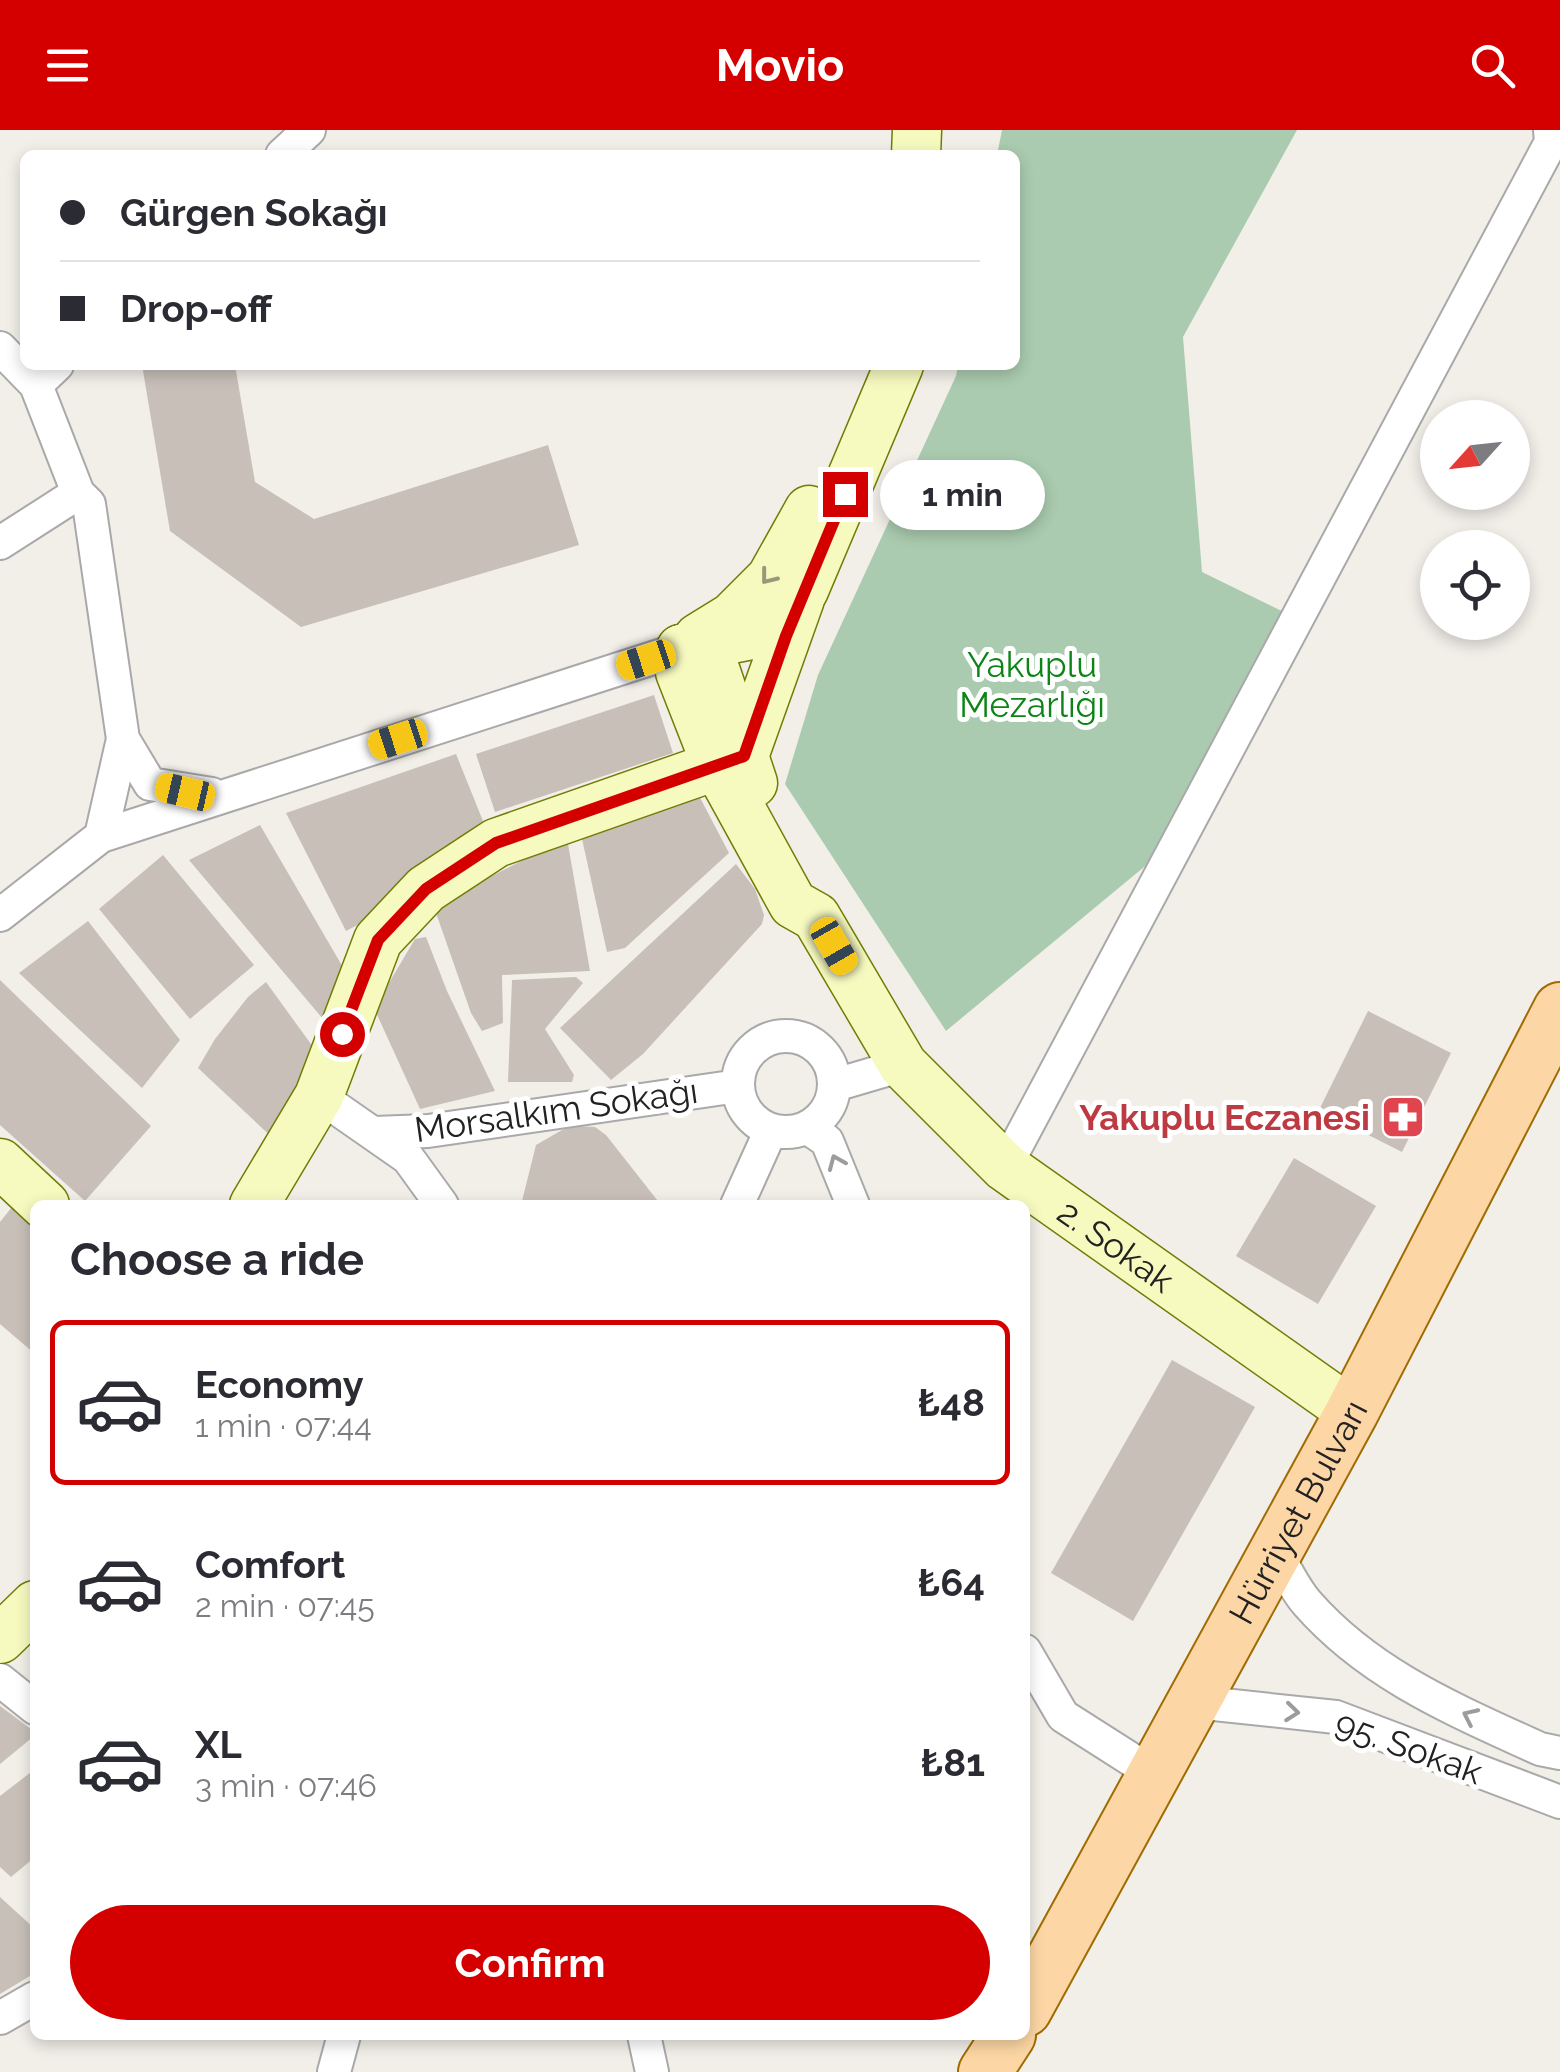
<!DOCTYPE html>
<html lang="en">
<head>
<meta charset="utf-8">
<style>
	body { margin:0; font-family:Raleway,sans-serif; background:#f7f7f7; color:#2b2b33; height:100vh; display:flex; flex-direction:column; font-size:38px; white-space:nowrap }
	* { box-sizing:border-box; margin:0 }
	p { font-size:32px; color:#7c7c81 }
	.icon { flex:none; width:55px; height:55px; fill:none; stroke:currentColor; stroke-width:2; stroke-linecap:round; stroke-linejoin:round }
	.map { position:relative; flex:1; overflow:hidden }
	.drawer { position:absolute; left:30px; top:1070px; width:1000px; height:840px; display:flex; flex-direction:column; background:#fff; border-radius:15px; box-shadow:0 5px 15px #0003 }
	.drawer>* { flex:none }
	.guide { position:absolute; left:20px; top:20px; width:1000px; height:220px; border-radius:15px; box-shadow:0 5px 15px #0003; display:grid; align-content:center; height:220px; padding:0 40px; background:#fff }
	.needle { width:65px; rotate:243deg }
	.controls { position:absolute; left:1420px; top:270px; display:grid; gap:20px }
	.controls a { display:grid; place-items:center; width:110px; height:110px; border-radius:50%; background:#fff; box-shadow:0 5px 15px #0003; font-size:50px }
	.end { position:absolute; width:45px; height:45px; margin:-22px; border:12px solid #d40000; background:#fff; box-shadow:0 0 0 5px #fff }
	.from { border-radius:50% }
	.bubble { position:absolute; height:70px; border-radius:35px; background:#fff; box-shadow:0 5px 15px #0003; font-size:32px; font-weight:700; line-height:70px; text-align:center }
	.car { position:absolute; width:30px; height:60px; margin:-30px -15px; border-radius:12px; box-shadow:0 0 8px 2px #0007; background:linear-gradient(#f5c518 24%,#345 0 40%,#f5c518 0 76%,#345 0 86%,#f5c518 0) }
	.guide b { display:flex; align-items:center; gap:35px; height:95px; font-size:38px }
	.guide b+b { border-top:2px solid #e1e1e2 }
	.guide i { width:25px; height:25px; background:#2b2b33 }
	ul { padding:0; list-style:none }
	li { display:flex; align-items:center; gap:30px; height:165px; margin:0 20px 15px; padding:0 20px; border:5px solid transparent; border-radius:15px }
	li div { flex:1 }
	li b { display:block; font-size:38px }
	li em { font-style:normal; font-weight:700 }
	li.active { border-color:#d40000 }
	li>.icon { width:90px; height:90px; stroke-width:1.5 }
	h2 { padding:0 40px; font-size:45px; line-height:120px }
	.action { display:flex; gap:20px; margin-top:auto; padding:20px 40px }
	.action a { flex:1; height:115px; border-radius:60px; background:#d40000; color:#fff; font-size:40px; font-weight:700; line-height:115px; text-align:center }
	header { display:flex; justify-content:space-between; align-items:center; height:130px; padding:0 40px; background:#d40000; color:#fff; font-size:45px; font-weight:700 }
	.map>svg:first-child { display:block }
</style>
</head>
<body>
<header><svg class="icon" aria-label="menu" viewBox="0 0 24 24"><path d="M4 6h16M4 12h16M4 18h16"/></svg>Movio<svg class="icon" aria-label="search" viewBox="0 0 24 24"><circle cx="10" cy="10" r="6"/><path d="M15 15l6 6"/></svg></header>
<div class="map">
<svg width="1560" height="1942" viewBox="0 0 1560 1942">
	<rect width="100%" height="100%" fill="#f2efe9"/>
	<!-- cemetery -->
	<path fill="#aacbaf" d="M1002,0H1297L1183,207L1202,442L1286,483L1179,708L946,901L785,654L818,545L956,246L958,235H1015V25H997Z"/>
	<!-- building -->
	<path fill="#c7bfb8" d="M142,235H235L255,352L314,389L548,315L579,415L301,497L170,401Z
		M654,565L673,623L495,682L476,624Z
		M456,624L483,691L404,747L367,790L346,801L286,683Z
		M697,662L729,723L625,818L607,822L582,709L609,695Z
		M260,695L344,839L323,889L189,730Z
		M567,708L590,841L502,845L503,893L482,901L471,883L436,783L474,755Z
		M163,725L254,835L190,889L99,779Z
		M736,734L755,759L764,785L762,794L643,924L611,950L560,898Z
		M88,791L180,910L142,958L19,843Z
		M426,807L447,861L495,961L420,979L374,878L415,809Z
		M576,847L583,853L545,899L574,945L572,952H508L512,850Z
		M0,850L151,996L85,1071L0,995Z
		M266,852L316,921L277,1012L198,938L215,909L248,867Z
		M1368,881L1451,923L1402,1022L1319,980Z
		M577,996L595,997L606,1005L661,1075H521L536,1015L562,1000Z
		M1294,1028L1376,1076L1318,1174L1236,1126Z
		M12,1077L35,1099V1224L0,1194V1092Z
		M1172,1230L1255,1277L1133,1491L1051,1443Z
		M0,1576L31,1599L33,1607L0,1634Z
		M35,1639V1727L11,1747L0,1737V1666Z
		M0,1767L35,1799V1843L0,1864Z"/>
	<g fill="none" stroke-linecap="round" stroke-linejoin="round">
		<!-- street casing -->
		<g stroke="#a9a9a9" stroke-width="36">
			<path id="street" d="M282,25L309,0
				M0,218L36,255
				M0,413L78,363
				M123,609L150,654L212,664
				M101,706L681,519
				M0,785L101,706L123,609L89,374L78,363L36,255L57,235
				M738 954a48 48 0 1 1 96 0a48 48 0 1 1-96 0Z
				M835,955L903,935
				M319,966L408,1028L442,1075
				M808,998L827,1011L853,1075
				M374,1003L428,1001L738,956
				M1005,1037L1551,12L1550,0
				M737,1075L771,1000
				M1275,1421C1285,1438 1294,1458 1307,1473C1370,1545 1455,1580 1540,1619L1560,1623
				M1025,1521L1063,1586L1154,1644
				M0,1550L35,1578
				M1195,1572L1336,1587L1560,1672
				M0,1888L35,1868
				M644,1905L652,1942
				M334,1942L344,1905"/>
		</g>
		<!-- secondary casing -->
		<g stroke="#707d05" stroke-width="51">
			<g id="secondary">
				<path d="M916,25L917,0"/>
				<path d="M698,508L732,487L771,448L809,380"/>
				<path id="s1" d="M681,519L680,542L716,634L793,774L816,787L903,935L1005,1037L1352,1282"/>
				<path d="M681,519L757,504L782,489L804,460L899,235"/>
				<path d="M681,519L702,524L716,542L753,653"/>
				<path d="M744,626L800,469"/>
				<path d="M0,1033L45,1075"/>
				<path d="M254,1075L319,966L378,810L426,759L496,713L744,626"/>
				<path d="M0,1509L35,1475"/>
			</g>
		</g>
		<!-- primary casing -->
		<g stroke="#a06b00" stroke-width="56">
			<g id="primary">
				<path id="s2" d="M1025,1880L1352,1282L1560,879"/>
				<path d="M985,1942L1009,1905"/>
			</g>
		</g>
		<!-- street -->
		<use href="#street" stroke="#fff" stroke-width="32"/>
		<!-- secondary -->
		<use href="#secondary" stroke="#f7fabf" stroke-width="48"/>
		<!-- primary -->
		<use href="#primary" stroke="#fcd6a4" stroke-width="52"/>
	</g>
	<!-- one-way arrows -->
	<defs><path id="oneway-chevron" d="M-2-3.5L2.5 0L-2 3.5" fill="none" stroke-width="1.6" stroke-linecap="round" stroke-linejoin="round" transform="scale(2.5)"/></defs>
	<use stroke="#979978" href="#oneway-chevron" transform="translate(768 447) rotate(128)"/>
	<g stroke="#9c9c9c">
		<use href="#oneway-chevron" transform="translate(836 1032) rotate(-113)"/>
		<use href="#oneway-chevron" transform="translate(1292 1582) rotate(6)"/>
		<use href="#oneway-chevron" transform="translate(1470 1586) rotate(-155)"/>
	</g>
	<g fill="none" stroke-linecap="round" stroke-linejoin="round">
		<!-- route -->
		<path stroke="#d40000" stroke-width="12" d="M342,904L378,810L426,759L496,713L744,626L786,506L845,364"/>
	</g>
	<!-- icons -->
	<defs>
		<g id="pharmacy-square" transform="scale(2.25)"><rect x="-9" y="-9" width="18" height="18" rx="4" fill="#e0444e" stroke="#fff"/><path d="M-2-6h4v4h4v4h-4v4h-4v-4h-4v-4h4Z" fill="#fff"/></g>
	</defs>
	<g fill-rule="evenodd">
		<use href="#pharmacy-square" x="1403" y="987"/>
	</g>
	<g text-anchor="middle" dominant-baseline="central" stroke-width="10" stroke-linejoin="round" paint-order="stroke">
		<!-- park labels -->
		<g font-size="35" fill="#0c8416" stroke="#fff">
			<text x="1032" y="534">Yakuplu<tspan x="1032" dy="40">Mezarlığı</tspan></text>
		</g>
		<!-- street labels -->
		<g font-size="35" fill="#222" stroke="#fff">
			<text transform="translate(556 980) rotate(-8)">Morsalkım Sokağı</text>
			<text stroke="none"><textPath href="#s1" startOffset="760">2. Sokak</textPath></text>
			<text stroke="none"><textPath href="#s2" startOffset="568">Hürriyet Bulvarı</textPath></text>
			<text transform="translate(1409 1617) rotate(20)">95. Sokak</text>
		</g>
		<!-- health labels -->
		<g font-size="35" font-weight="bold" fill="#be3a42" stroke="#fff" text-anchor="end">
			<text x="1370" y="987">Yakuplu Eczanesi</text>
		</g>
	</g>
</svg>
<div class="controls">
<a><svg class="needle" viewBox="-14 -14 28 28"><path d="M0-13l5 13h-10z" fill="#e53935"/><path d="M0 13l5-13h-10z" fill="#7c7c81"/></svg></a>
<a><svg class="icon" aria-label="locate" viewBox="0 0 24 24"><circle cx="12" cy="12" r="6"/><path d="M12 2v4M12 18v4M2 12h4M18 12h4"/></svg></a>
</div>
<i class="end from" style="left:342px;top:904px"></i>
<i class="end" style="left:845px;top:364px"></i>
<div class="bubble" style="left:880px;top:330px;width:165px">1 min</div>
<i class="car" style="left:646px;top:530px;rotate:252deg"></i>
<i class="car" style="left:398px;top:609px;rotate:252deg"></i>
<i class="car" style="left:185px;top:662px;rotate:283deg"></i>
<i class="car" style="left:834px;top:816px;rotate:150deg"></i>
<div class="guide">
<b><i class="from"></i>Gürgen Sokağı</b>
<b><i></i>Drop-off</b>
</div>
<section class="drawer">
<h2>Choose a ride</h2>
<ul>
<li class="active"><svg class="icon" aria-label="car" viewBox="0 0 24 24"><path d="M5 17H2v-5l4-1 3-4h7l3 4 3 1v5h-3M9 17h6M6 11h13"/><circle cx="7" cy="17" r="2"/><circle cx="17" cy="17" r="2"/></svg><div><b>Economy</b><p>1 min · 07:44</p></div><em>₺48</em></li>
<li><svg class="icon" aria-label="car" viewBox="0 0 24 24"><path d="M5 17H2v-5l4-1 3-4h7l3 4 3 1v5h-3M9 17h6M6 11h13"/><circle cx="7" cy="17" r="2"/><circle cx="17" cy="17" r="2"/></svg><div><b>Comfort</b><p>2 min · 07:45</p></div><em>₺64</em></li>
<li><svg class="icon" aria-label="car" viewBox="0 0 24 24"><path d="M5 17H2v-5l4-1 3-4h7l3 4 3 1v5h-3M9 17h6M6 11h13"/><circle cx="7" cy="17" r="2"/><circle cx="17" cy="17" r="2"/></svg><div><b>XL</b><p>3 min · 07:46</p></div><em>₺81</em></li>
</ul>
<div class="action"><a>Confirm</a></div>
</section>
</div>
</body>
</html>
